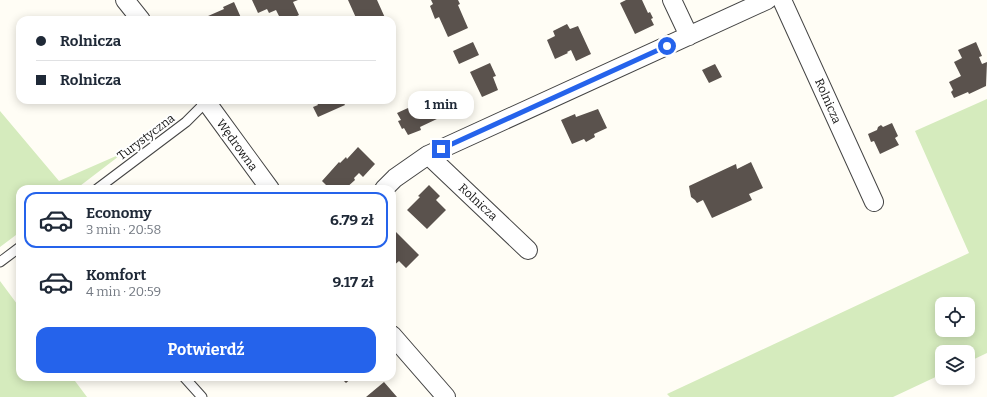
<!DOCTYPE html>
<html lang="pl">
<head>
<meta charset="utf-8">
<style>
	body { margin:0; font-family:Bitter,serif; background:#f2f2f3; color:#1f2937; height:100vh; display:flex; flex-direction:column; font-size:15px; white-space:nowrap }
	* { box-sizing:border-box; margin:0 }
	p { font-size:13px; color:#747a83 }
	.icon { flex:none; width:22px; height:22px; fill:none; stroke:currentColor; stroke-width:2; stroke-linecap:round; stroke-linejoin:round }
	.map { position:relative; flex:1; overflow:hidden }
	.sheet { position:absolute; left:16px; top:185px; width:380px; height:196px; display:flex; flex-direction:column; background:#fff; border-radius:12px; box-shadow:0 2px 10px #0003 }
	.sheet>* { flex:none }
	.banner { position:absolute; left:16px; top:16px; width:380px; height:88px; border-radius:12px; box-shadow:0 2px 10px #0003; display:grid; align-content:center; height:88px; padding:0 20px; background:#fff }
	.controls { position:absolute; left:935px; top:297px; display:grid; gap:8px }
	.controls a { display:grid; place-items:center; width:40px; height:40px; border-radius:8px; background:#fff; box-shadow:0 2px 10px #0003; font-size:20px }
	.end { position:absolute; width:18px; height:18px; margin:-9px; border:5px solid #2563eb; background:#fff; box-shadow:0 0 0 2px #fff }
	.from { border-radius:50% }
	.bubble { position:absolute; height:28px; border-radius:12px; background:#fff; box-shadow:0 2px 10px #0003; font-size:13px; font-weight:700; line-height:28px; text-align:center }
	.banner b { display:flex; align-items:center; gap:14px; height:38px; font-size:15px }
	.banner b+b { border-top:1px solid #e0e1e3 }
	.banner i { width:10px; height:10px; background:#1f2937 }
	ul { padding:7px 0 0; list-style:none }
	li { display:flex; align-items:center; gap:12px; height:56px; margin:0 8px 6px; padding:0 12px; border:2px solid transparent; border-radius:12px }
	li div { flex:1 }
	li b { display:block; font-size:15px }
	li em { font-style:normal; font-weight:700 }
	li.current { border-color:#2563eb }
	li>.icon { width:36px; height:36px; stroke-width:1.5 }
	.primary-button { display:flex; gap:8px; margin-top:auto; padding:8px 20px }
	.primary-button a { flex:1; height:46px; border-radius:12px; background:#2563eb; color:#fff; font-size:16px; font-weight:700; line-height:46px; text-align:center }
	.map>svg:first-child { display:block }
</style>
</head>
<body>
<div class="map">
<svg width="987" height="397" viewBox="0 0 987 397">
	<rect width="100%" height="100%" fill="#fffdf5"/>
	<!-- green -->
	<path fill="#d5ebbd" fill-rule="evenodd" d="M987,99V353L968,362V352H942V374L893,397H670L667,394L969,253L915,131ZM942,304H968V330H942Z
		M0,111L59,181L123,153L76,189H20V232L0,247Z
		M0,281L20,308V377H72L87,397H0Z"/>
	<!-- building -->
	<path fill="#5a524d" d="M252,0H298L293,2L299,15L289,20H281L276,10L269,13L267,9L258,13Z
		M348,0H377L386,20H357Z
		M431,0H458L460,4L458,5L468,28L448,37L439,17L435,19L430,6L433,4Z
		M626,0H642L648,13L650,12L653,18L651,19L654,25L635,34L620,3Z
		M234,2L242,20H199L224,9L223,7Z
		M567,24L570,29L578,26L591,54L576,61L571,50L567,52L568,53L555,59L547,40L555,36L553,31Z
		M473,42L479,55L459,64L453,51Z
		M976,42L982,56L979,57L982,64L987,62L986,86L969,94L968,92L954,98L951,92L953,90L949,82L961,76L954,62L962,58L958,50Z
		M490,63L496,76L493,77L498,90L482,97L470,72Z
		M715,64L722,77L709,83L702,70Z
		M430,98L439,118L420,127L421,130L408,135L404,128L402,129L398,121L401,120L397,113Z
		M315,100H342L345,105L318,117L313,107L318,105Z
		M598,109L607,128L594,134L595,137L586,142L584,139L572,144L561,120L575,114L576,117Z
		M892,123L898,136L895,138L899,145L880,154L874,141L871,142L868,134L877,130L878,127L881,125L883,127Z
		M358,147L375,164L363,177L359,173L354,178L355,180L345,189H330L322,181L339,162L340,163L346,157L347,159Z
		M751,162L763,188L749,194L752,200L712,218L703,200L697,203L695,200L691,197L689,186L736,164L737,169Z
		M429,185L440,196L436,200L446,210L427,229L407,210L420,197L418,196Z
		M392,228L419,255L406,268L399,261L392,267Z
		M340,377H353L346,383Z
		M384,382L397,397H366Z"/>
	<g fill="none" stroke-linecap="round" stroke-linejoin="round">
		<!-- lane casing -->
		<g stroke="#444" stroke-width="11">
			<path id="lane" d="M97,189L186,122L206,102
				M0,262L20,247
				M184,377L202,397"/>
		</g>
		<!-- street casing -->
		<g stroke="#444" stroke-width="20">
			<path id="street" d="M125,0L141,20
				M672,0L689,36
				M782,0L874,202
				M205,100L270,189
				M428,155L528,250
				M384,189L395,178L428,155L767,0
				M392,335L446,397"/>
		</g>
		<!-- lane -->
		<use href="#lane" stroke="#fff" stroke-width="9"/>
		<!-- street -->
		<use href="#street" stroke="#fff" stroke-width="18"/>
	</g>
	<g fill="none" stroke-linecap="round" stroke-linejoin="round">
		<!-- route -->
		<path stroke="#2563eb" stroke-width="5" d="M441,149L667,46"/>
	</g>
	<g text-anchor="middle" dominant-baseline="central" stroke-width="4" stroke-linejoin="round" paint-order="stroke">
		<!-- street labels -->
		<g font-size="12" fill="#111" stroke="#fff">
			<text transform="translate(828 101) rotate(66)">Rolnicza</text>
			<text transform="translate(146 137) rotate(-37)">Turystyczna</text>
			<text transform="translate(237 145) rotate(54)">Wędrowna</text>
			<text transform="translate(478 202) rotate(43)">Rolnicza</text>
		</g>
	</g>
</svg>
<div class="controls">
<a><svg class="icon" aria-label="locate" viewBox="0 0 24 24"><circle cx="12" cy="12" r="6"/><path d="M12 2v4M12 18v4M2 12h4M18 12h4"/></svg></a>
<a><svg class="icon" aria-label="layers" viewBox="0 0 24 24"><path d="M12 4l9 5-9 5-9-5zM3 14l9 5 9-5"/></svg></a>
</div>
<i class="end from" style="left:667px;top:46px"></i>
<i class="end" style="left:441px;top:149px"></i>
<div class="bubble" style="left:408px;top:91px;width:66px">1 min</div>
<div class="banner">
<b><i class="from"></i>Rolnicza</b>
<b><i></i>Rolnicza</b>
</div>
<section class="sheet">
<ul>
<li class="current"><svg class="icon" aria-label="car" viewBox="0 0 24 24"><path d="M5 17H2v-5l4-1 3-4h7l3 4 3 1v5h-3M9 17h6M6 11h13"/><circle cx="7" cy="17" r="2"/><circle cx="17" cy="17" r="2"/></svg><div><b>Economy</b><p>3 min · 20:58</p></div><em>6.79 zł</em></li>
<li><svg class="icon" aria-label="car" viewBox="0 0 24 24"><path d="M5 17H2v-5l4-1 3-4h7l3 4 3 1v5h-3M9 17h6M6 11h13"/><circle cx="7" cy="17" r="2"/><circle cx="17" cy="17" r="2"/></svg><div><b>Komfort</b><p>4 min · 20:59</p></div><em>9.17 zł</em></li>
</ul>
<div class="primary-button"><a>Potwierdź</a></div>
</section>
</div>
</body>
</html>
